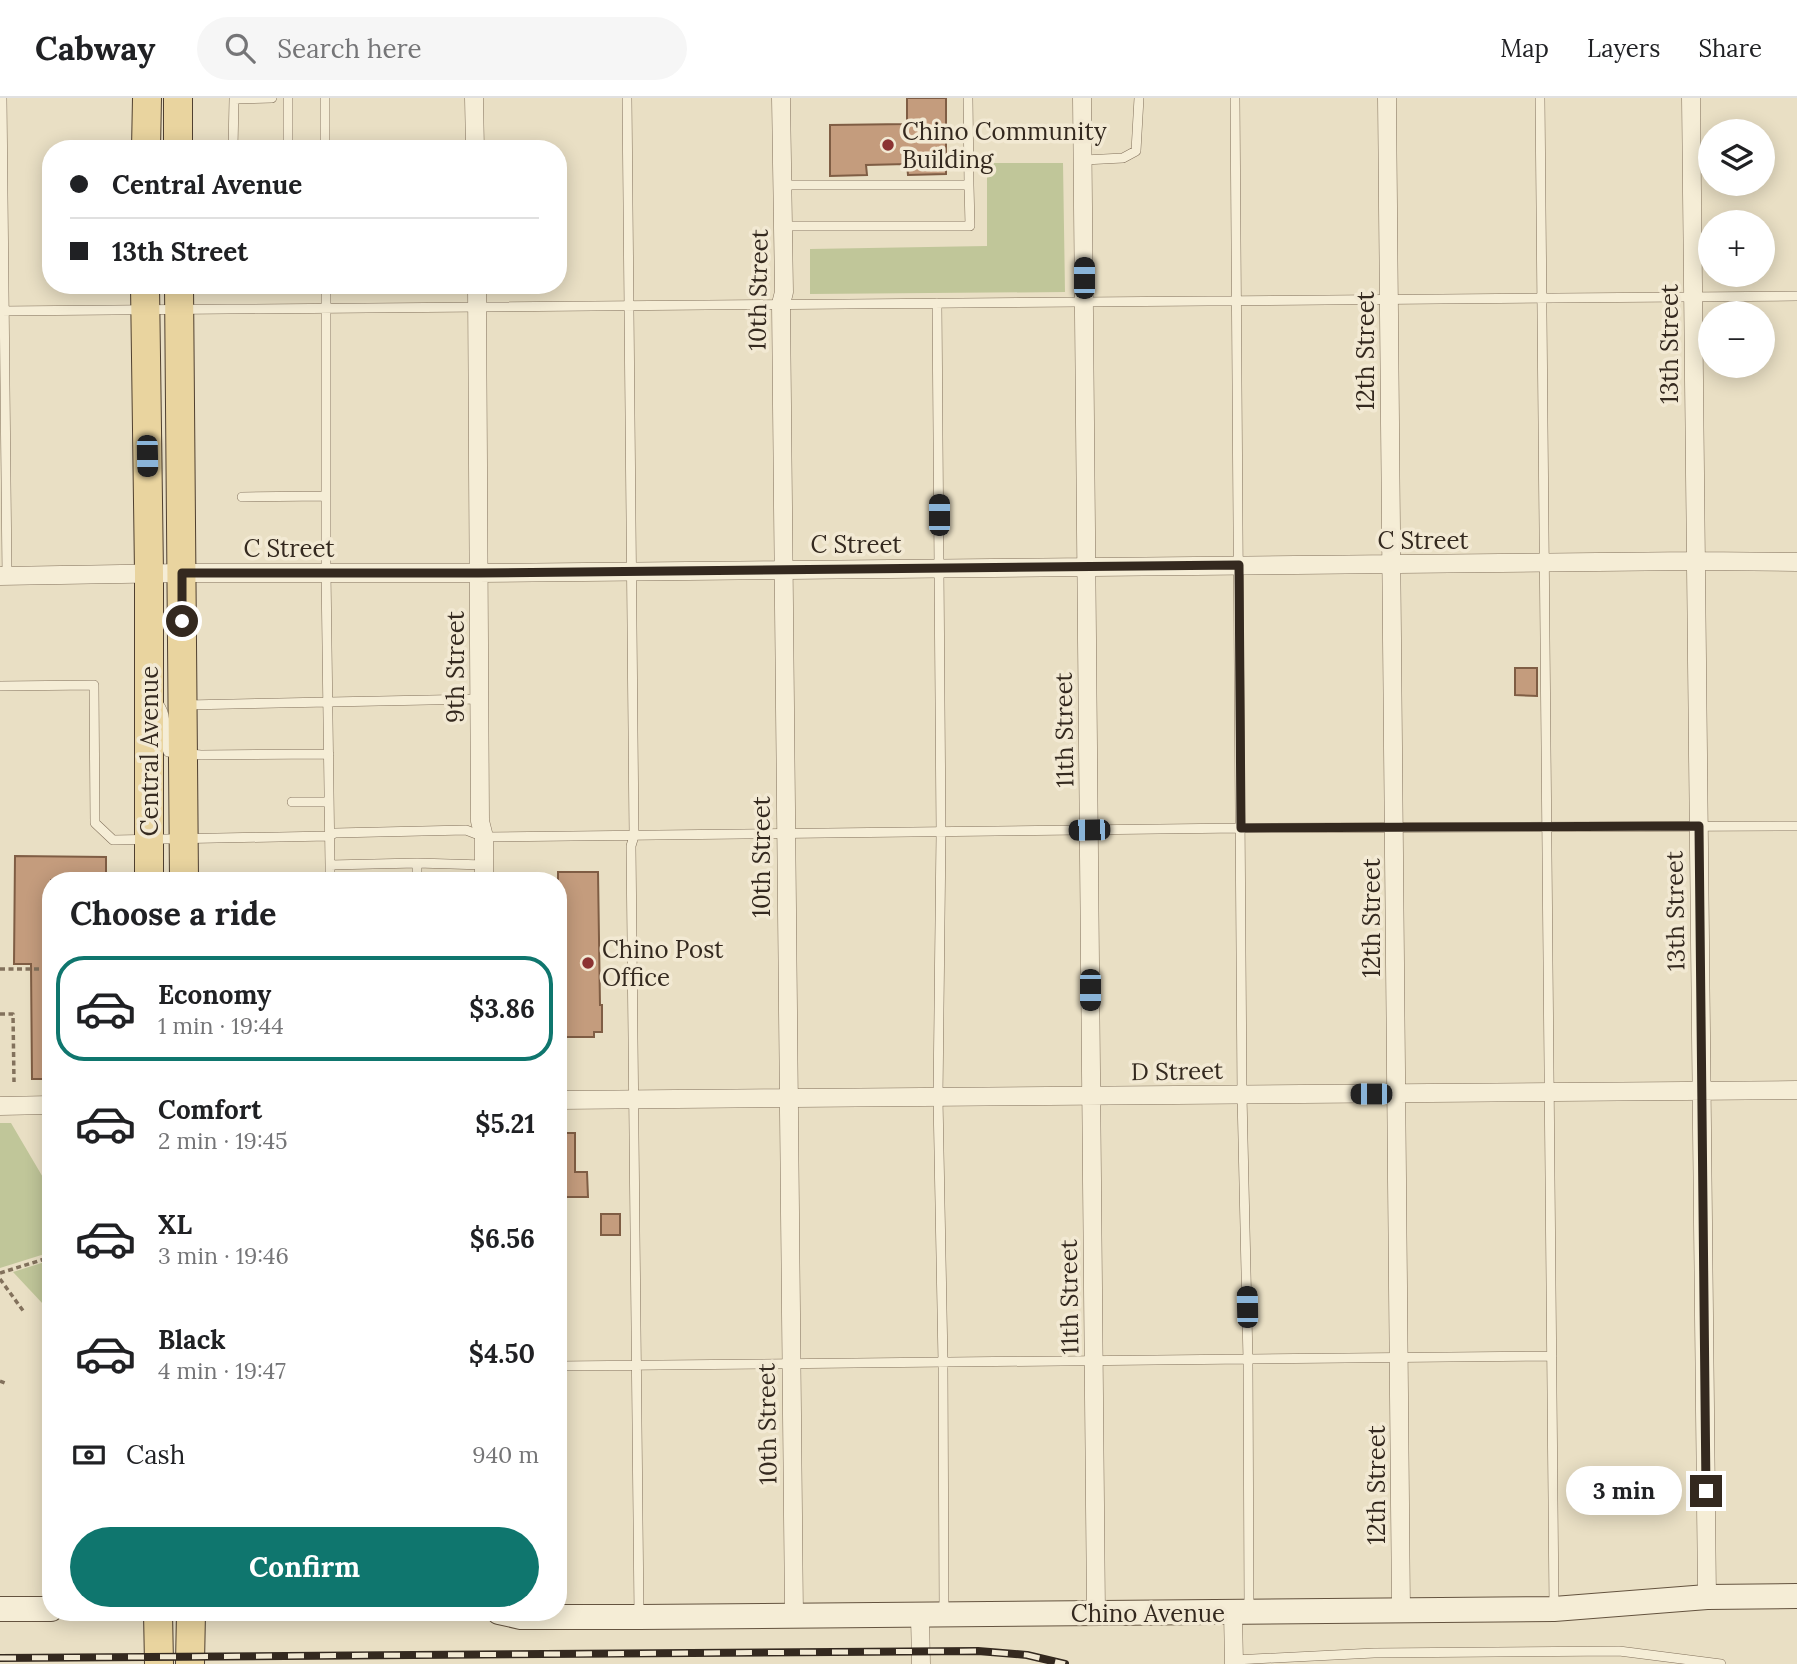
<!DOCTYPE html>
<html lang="en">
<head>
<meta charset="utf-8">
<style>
	body { margin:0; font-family:Lora,serif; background:#f6f6f6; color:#202124; height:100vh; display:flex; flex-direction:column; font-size:26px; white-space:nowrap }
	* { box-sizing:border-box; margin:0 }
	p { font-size:23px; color:#757577 }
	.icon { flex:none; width:38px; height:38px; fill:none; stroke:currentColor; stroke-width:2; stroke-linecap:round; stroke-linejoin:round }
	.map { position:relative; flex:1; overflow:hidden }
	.drawer { position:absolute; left:42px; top:774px; width:525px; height:749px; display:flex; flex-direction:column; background:#fff; border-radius:28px; box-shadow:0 4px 18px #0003 }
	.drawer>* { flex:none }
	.banner { position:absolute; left:42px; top:42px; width:525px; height:154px; border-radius:28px; box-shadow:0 4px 18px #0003; display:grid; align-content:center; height:154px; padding:0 28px; background:#fff }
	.tools { position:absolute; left:1698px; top:21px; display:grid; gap:14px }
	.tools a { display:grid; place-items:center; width:77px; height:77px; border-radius:50%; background:#fff; box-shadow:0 4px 18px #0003; font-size:35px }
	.end { position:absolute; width:32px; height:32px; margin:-16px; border:9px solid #34291f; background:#fff; box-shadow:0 0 0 4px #fff }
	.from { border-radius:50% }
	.bubble { position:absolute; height:49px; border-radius:24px; background:#fff; box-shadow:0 4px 18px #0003; font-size:23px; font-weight:700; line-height:49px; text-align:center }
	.car { position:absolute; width:21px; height:42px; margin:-21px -10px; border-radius:9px; box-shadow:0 0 5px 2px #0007; background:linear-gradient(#222 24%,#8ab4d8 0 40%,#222 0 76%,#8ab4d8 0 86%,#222 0) }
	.banner b { display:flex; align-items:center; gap:24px; height:66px; font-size:26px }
	.banner b+b { border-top:2px solid #e0e0e0 }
	.banner i { width:18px; height:18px; background:#202124 }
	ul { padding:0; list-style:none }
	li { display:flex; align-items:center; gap:21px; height:105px; margin:0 14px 10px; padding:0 14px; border:4px solid transparent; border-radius:28px }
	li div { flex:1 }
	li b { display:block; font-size:26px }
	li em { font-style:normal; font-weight:700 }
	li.selected { border-color:#0f766e }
	li>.icon { width:63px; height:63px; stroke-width:1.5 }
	h2 { padding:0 28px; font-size:32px; line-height:84px }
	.pay { display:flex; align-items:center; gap:18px; height:77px; padding:0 28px; font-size:26px }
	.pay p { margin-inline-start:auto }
	.button { display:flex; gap:14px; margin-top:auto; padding:14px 28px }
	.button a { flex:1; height:80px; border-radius:42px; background:#0f766e; color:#fff; font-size:28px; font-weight:700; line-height:80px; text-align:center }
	header { display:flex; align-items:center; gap:42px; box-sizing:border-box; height:98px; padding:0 35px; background:#fff; border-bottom:2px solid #e0e0e0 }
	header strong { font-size:33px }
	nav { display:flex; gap:38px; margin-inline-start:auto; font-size:24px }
	.search { width:490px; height:63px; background:#f6f6f6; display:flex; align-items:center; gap:18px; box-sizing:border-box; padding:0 24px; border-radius:38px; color:#757577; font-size:26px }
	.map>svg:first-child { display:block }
</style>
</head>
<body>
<header>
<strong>Cabway</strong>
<div class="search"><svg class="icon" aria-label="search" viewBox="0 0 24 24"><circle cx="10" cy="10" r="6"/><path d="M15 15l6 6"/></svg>Search here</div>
<nav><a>Map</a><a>Layers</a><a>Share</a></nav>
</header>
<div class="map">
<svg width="1797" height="1566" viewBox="0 0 1797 1566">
	<rect width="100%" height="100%" fill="#e9dfc4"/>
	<!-- green -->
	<path fill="#c0c699" d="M987,65H1063L1065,194L810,196V151L987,148Z
		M0,1025H11L51,1093V1154L0,1170Z
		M51,1162V1204L43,1206L13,1174Z"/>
	<!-- building -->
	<path fill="#c49c7d" stroke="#7f5d44" stroke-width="2" d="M907,0H946V76L908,77L907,66L866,67L867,77L830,78V27L907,26Z
		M1515,570H1537V598L1515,597Z
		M15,758L106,759V782H51V981H32L31,866H14Z
		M558,774H598L600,907H602V934H594V939H558Z
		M558,1035H575V1074H587L588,1099H558Z
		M601,1116H620V1137H601Z"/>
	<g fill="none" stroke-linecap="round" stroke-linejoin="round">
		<!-- lane casing -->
		<g stroke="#82715c" stroke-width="10">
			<path id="lane" d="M2,0L7,478
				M325,0V51
				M627,0L634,738L631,748L639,1517
				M968,0L969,87
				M1235,0L1242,997L1248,1262L1249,1513
				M1540,0L1554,1510
				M233,51L234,1L272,0
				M288,51V0
				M1084,62L1123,60L1136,53L1139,0
				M782,87H969L970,128H783
				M326,187V474L330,767L417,765
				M937,205L941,735L938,1000L943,1264L944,1515
				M0,213L1797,198
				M242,399L326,398
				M0,588L94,587L95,725L113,742L329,738L335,735L466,732L484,739L1241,730L1797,728
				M155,601C173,622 159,633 168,654L201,657L329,656
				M187,607L479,601
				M292,704H329
				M330,767V782
				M417,782V765L484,767
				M558,1268L1552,1258
				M1234,1562L1374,1555L1619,1553L1721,1566"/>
		</g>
		<!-- street casing -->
		<g stroke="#82715c" stroke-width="19">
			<path id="street" d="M474,0L475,51
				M781,0L784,194L781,206L794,1518
				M1082,0L1096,1515
				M1387,0L1401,1513
				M1691,0L1707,1499
				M477,187L480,723L484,739V782
				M0,478L182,475H478L1695,463L1797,464
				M558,1002L1797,992
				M0,1008L51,1007
				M1233,1515L1234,1566
				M920,1517L921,1566"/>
		</g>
		<!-- secondary casing -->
		<g stroke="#64533f" stroke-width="26">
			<path id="secondary" d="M0,1511H51
				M499,1514L521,1519H639L1554,1511L1707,1499L1797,1498"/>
		</g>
		<!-- primary casing -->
		<g stroke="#504030" stroke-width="30">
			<path id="primary" d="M178,0V51
				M146,51L147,0
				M145,187L149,475V782
				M179,187L184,782
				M158,1514L159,1566
				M190,1566L191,1514"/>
		</g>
		<!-- path -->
		<path stroke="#82715c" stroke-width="3.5" stroke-dasharray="5 3.5" stroke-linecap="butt" d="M0,871H51
			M0,916H13L14,984
			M0,1175L51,1159
			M0,1181L24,1214
			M0,1283L7,1286"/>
		<!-- lane -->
		<use href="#lane" stroke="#f5edd6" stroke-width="9"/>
		<!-- street -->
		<use href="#street" stroke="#f5edd6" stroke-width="18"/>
		<!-- secondary -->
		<use href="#secondary" stroke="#f5edd6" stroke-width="24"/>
		<!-- primary -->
		<use href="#primary" stroke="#e9d49f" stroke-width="28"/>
		<!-- rail casing -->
		<g stroke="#34291f" stroke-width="8">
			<path id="rail" d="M0,1560L978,1553L1027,1557L1065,1566"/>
		</g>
		<!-- rail -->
		<use href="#rail" stroke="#f2e9d3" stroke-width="5" stroke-dasharray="16" stroke-linecap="butt"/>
	</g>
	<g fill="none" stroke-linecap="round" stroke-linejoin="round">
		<!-- route -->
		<path stroke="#34291f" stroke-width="9" d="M182,523V475H478L1239,467L1241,730L1699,728L1706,1393"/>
	</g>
	<!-- markers -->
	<g fill="#8b3332" stroke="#f2e9d3" stroke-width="2.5">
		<circle cx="888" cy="47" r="7"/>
		<circle cx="588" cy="865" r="7"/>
	</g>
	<g text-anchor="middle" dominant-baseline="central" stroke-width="7" stroke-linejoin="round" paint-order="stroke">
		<!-- poi labels -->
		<g font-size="24" fill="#34291f" stroke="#f2e9d3" text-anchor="start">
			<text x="902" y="33">Chino Community<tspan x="902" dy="28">Building</tspan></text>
			<text x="602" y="851">Chino Post<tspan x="602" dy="28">Office</tspan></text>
		</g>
		<!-- street labels -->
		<g font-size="24" fill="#34291f" stroke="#f2e9d3">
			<text transform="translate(758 192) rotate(-89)">10th Street</text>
			<text transform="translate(1669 246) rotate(-90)">13th Street</text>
			<text transform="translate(1365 253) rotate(-90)">12th Street</text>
			<text x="1423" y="442">C Street</text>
			<text x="856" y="446">C Street</text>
			<text x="289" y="450">C Street</text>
			<text transform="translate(455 569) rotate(-90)">9th Street</text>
			<text transform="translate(1064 632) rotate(-91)">11th Street</text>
			<text transform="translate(149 653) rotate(-90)">Central Avenue</text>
			<text transform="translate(761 759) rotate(-90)">10th Street</text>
			<text transform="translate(1675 813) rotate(-91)">13th Street</text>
			<text transform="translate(1371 820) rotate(-90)">12th Street</text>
			<text transform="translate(1177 973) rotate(-1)">D Street</text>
			<text transform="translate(1069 1199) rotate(-91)">11th Street</text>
			<text transform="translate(767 1326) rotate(-91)">10th Street</text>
			<text transform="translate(1376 1387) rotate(-90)">12th Street</text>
			<text x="1148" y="1515">Chino Avenue</text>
		</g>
	</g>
</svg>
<div class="tools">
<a><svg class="icon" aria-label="layers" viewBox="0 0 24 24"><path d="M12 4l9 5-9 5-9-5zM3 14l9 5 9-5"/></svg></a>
<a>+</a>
<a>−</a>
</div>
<i class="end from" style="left:182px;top:523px"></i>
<i class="end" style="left:1706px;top:1393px"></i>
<div class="bubble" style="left:1566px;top:1368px;width:116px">3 min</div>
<i class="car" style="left:1084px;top:180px;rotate:0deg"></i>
<i class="car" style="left:147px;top:358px;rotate:179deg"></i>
<i class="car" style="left:939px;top:417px;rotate:0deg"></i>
<i class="car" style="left:1089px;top:732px;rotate:269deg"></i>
<i class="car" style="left:1090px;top:892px;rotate:180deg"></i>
<i class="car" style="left:1371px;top:996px;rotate:270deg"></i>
<i class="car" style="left:1247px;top:1209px;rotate:359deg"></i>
<div class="banner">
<b><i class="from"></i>Central Avenue</b>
<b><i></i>13th Street</b>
</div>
<section class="drawer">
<h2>Choose a ride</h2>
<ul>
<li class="selected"><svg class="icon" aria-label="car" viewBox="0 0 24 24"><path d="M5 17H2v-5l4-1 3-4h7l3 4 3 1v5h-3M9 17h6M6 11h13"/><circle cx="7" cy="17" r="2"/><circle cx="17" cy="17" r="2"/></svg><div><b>Economy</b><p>1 min · 19:44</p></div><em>$3.86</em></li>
<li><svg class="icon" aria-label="car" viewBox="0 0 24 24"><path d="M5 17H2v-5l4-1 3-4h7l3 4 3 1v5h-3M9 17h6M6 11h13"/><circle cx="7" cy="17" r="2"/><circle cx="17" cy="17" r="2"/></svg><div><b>Comfort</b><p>2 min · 19:45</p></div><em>$5.21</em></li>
<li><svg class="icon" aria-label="car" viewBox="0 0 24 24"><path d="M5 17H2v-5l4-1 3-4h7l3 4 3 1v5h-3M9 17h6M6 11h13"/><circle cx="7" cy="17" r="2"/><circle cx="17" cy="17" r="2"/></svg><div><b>XL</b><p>3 min · 19:46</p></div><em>$6.56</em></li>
<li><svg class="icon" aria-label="car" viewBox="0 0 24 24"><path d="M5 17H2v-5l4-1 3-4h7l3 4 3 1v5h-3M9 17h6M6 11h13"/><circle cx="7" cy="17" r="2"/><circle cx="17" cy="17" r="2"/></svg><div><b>Black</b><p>4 min · 19:47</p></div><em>$4.50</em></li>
</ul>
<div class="pay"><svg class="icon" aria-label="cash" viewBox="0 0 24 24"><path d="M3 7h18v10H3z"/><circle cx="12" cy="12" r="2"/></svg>Cash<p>940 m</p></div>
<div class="button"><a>Confirm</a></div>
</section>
</div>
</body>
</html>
